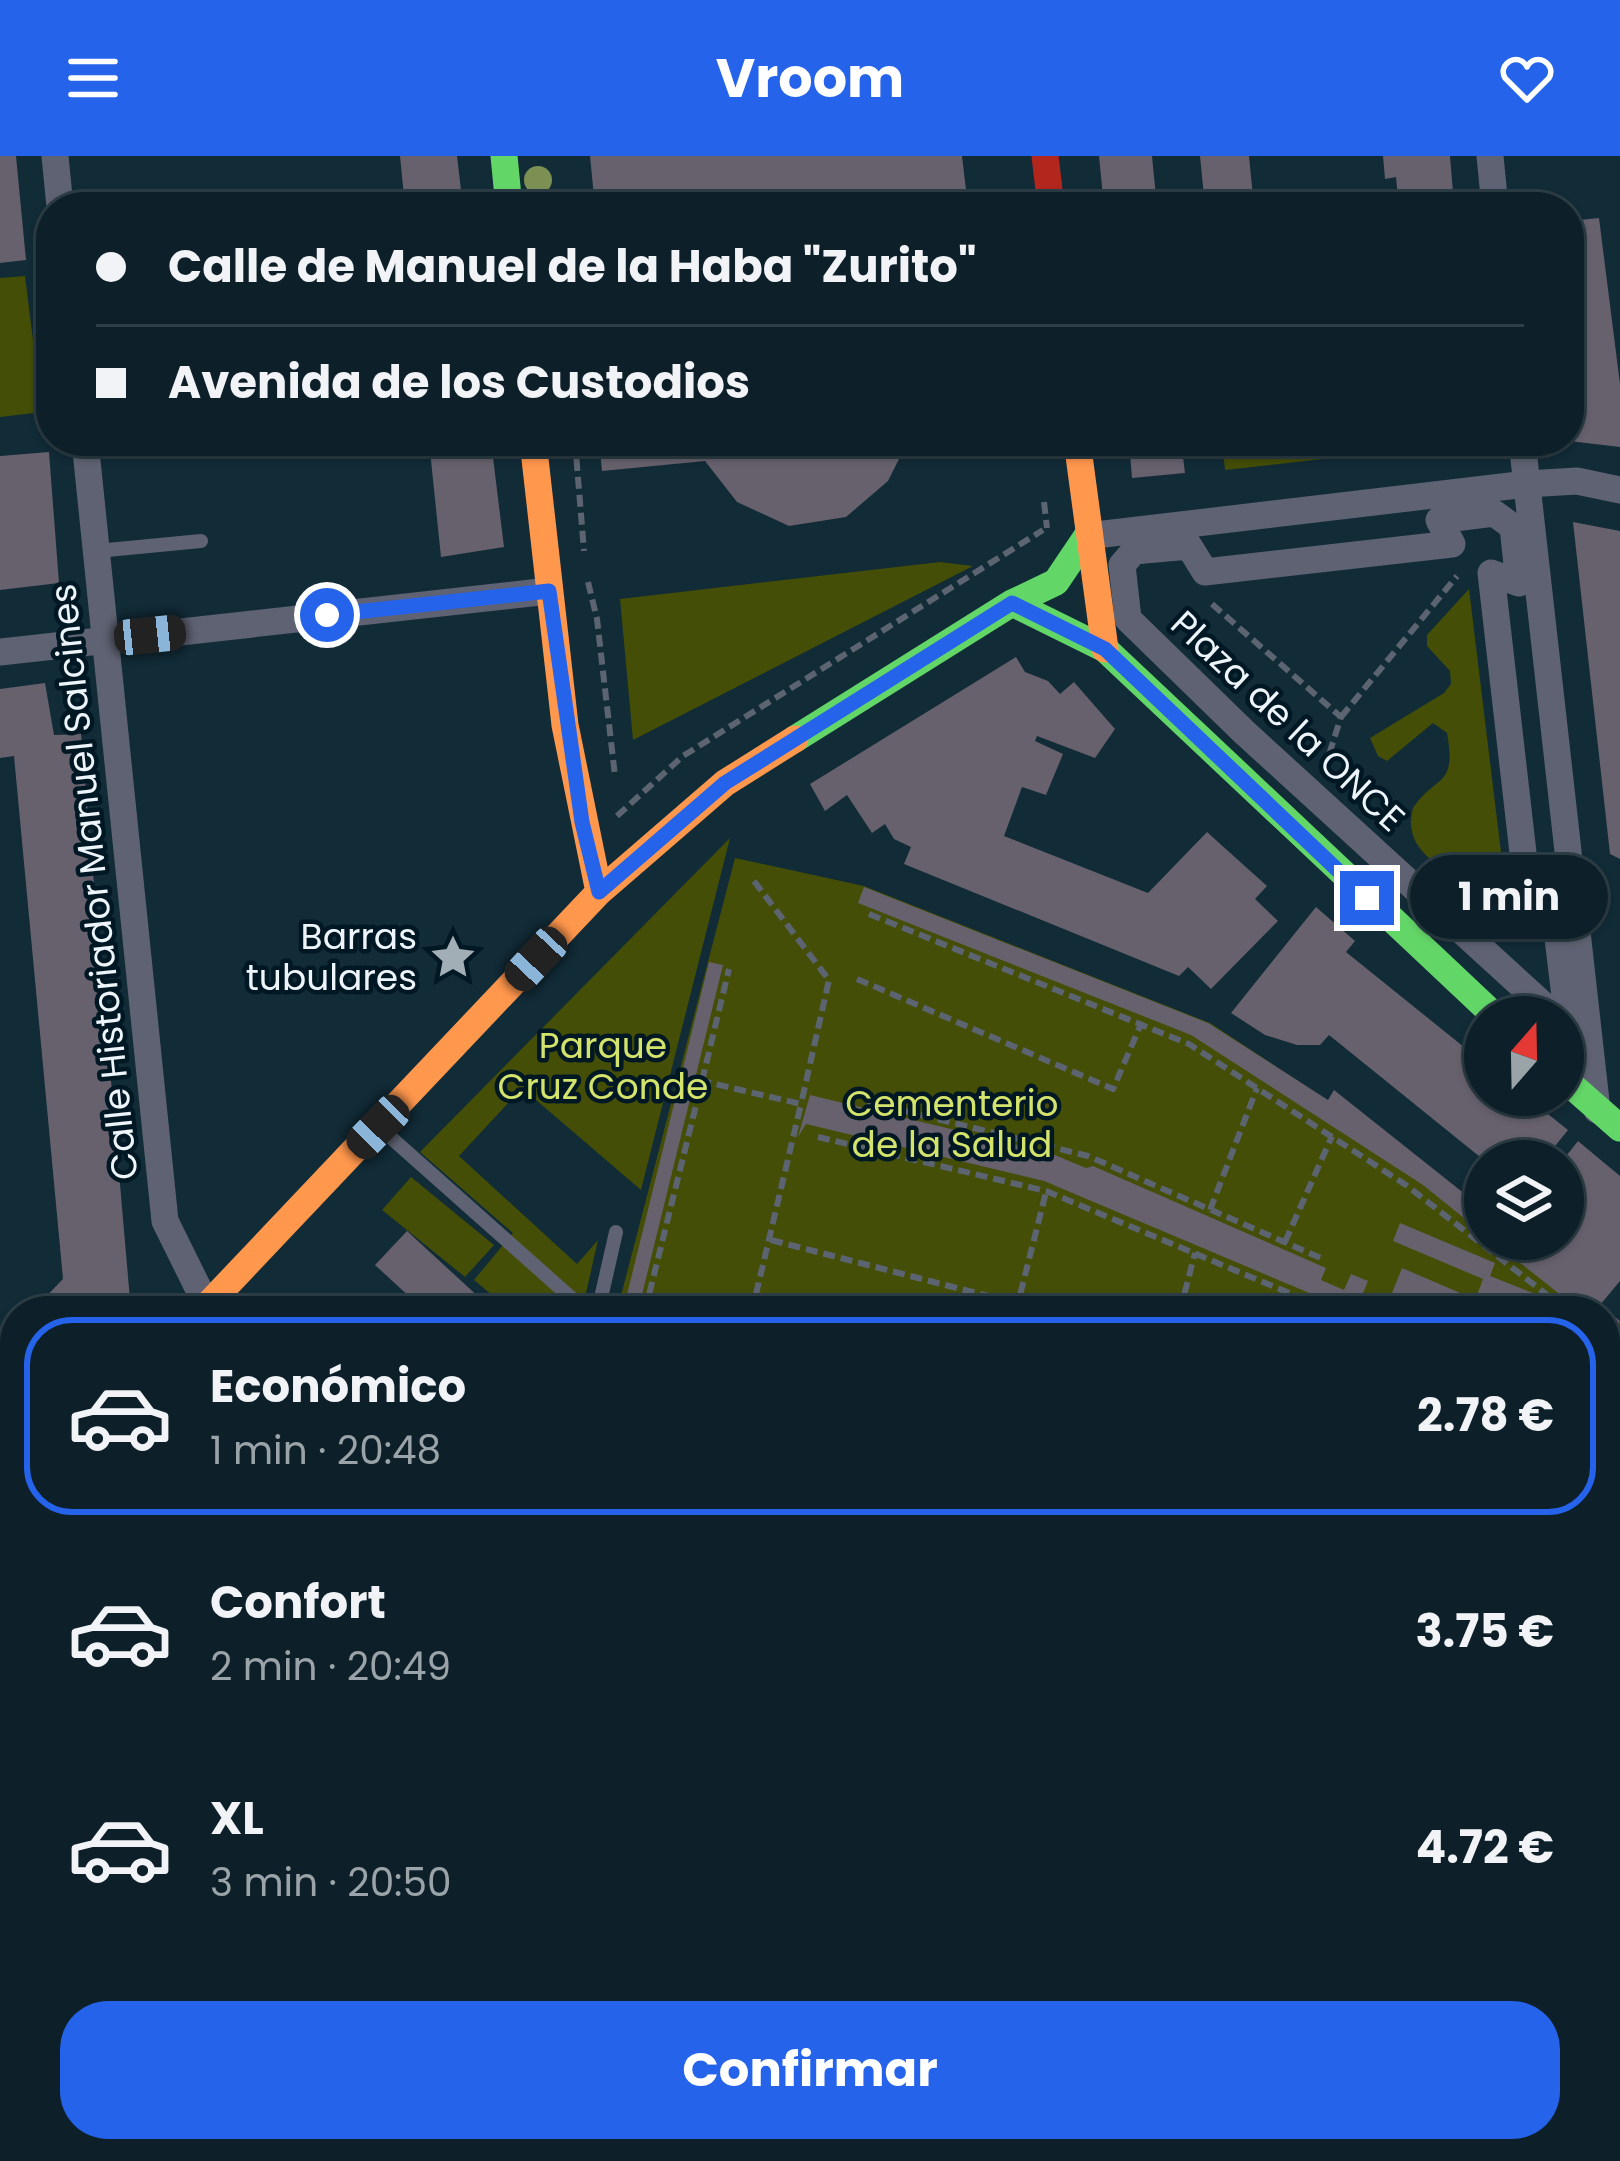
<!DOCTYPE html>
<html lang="es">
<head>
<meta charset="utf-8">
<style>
	body { margin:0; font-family:Poppins,sans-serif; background:#1b2d35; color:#f1f3f6; height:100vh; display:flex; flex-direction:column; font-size:45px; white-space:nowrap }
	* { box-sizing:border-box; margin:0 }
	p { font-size:39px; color:#9aa3a8 }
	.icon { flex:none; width:66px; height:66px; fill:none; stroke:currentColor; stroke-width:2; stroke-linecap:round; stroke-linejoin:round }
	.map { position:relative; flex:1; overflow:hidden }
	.sheet { position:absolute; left:0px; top:1140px; width:1620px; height:867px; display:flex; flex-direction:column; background:#0d2029; border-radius:48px 48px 0 0; box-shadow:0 3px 9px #0004,0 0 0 3px #2d3e46 }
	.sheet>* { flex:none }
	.top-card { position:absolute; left:36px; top:36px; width:1548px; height:264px; border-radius:48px; box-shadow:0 3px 9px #0004,0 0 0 3px #2d3e46; display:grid; align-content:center; height:264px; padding:0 60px; background:#0d2029 }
	.needle { width:78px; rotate:20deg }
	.buttons { position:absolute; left:1464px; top:840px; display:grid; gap:24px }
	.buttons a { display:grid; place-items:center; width:120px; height:120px; border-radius:50%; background:#0d2029; box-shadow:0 3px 9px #0004,0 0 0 3px #2d3e46; font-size:60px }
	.end { position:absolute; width:54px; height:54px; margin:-27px; border:15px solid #2563eb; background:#fff; box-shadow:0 0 0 6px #fff }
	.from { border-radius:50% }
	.bubble { position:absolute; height:84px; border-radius:42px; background:#0d2029; box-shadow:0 3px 9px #0004,0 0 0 3px #2d3e46; font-size:39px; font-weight:700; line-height:84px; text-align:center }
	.car { position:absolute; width:36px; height:72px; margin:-36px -18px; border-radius:15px; box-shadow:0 0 9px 3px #0007; background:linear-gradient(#222 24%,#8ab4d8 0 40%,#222 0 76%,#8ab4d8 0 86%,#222 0) }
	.top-card b { display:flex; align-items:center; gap:42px; height:114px; font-size:45px }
	.top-card b+b { border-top:3px solid #2d3e46 }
	.top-card i { width:30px; height:30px; background:#f1f3f6 }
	ul { padding:21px 0 0; list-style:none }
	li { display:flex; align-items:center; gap:36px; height:198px; margin:0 24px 18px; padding:0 36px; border:6px solid transparent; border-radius:48px }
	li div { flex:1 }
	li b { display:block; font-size:45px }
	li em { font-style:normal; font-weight:700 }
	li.active { border-color:#2563eb }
	li>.icon { width:108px; height:108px; stroke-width:1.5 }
	.cta { display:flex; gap:24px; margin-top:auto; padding:24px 60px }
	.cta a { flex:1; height:138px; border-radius:48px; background:#2563eb; color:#fff; font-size:48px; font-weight:700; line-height:138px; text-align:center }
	header { display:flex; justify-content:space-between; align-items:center; height:156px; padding:0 60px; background:#2563eb; color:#fff; font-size:54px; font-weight:700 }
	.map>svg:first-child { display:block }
</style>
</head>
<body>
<header><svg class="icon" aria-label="menu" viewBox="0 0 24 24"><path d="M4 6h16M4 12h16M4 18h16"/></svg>Vroom<svg class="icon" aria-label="heart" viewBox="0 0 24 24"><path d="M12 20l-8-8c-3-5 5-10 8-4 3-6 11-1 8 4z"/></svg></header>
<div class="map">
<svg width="1620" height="2005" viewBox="0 0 1620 2005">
	<rect width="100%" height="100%" fill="#112b37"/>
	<!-- green -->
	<path fill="#444e07" d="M25,120L42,256L0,261V122Z
		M1222,285H1481L1225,314Z
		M940,406L973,410L633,584L620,443Z
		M1469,433L1501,696L1492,724L1474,730C1442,713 1401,694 1413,652C1436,618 1457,632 1447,577L1433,567L1387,605L1378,600L1370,582L1444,537L1451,528L1450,515L1427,490V479Z
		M730,682L641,1034L522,932L459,1000L577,1108L598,1084L582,1155H511L474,1124L513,1077L420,996Z
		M735,702L864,730L1210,867L1433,1014L1485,1056V1083H1518L1620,1166V1625L1605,1621V1155H617Z
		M411,1021L494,1089L465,1121L382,1054Z
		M15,1424V1992H1522L1526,2005H0V1440Z
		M1605,1654L1620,1657V1796L1605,1803Z"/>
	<!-- building -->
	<path fill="#66616d" d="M0,0H16L26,104L0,107Z
		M400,0H457L463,51H405Z
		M590,0H962L968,51H595Z
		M1099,0H1152L1157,51H1104Z
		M1200,0H1249L1254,51H1205Z
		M1383,0H1450L1453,36L1398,42L1396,21L1385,23Z
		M1599,62L1620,228V291L1569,285V65Z
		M429,285H491L504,391L441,401Z
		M599,285H908L888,325L846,361L789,370L737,346L705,305L602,315Z
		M1129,285H1181L1185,317L1132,322Z
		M49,296L59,427L0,434V300Z
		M1573,366L1620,375V703L1610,698Z
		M1016,501L1025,516L1048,525L1060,538L1074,526L1115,573L1095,602L1037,580L1035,585L1063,598L1046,639L1022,631L1004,680L1148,737L1207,676L1267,730L1255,743L1278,765L1211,833L1188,811L1179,820L904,708L911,691L894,683L885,668L872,677L847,639L825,655L810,628Z
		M45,527L54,579L81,578L131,1155H32L63,1123L14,600L0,602V533Z
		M864,731L1208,867L1328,944L1334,934L1485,1054V1079L1423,1029L1191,879L858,747Z
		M1316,751L1355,785L1346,796L1485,908V939H1524L1568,974L1551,995L1563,1004L1578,985L1620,1020V1125L1600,1149L1620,1165L1612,1179L1605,1174V1155H1581L1490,1083H1563V1005H1485L1329,879L1320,889H1297L1265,879L1231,857Z
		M709,806L723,809L638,1155H623Z
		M810,939L1050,997L1086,1012L1093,1010L1326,1112L1321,1124L1344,1134L1351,1118L1368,1125L1361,1142L1386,1152L1402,1112L1465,1139L1459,1155H1352L1044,1025L806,968L798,981Z
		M1400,1067L1495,1107L1490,1120L1538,1139L1531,1155H1486L1473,1150L1483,1123L1393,1085Z
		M407,1075L494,1155H425L375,1109Z
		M15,1172V1272L0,1287V1188Z
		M1620,1228V1281L1605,1274V1262Z
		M1605,1323L1620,1325V1350L1605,1348Z"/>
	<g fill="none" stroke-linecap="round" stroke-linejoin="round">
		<!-- path -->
		<path stroke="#5c6471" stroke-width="6" stroke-dasharray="12 6" stroke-linecap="butt" d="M575,285L584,395
			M1044,346L1047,372
			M588,426L597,463L615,620
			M1212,448L1341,561L1326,608
			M1341,561L1457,420
			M617,660L683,600L1043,374
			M754,725L829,824L801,948
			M869,758L1189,888L1406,1029L1546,1138L1541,1151
			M857,823L1113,933L1141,868
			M702,925L729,813
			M868,946L1088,1000L1323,1103
			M818,981L1046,1035L1332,1155
			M1210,1054L1257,932
			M771,1084L1046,1155
			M1285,1086L1332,980
			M645,1155L702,925L801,948L752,1155
			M1016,1155L1046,1036
			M1180,1155L1195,1097
			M1605,1180L1620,1187
			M1605,1355L1620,1357
			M1605,1480L1620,1482
			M1605,1602L1620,1606
			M0,1788L15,1774
			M0,1938L15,1952
			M55,1992L66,2005
			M637,1992L644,2005
			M163,2005L185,1992
			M606,2005L607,1992
			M1039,2005L1056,1992
			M1410,2005L1430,1992"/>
		<!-- lane -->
		<path stroke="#5e6272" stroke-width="14" d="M97,395L201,385
			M379,971L586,1155
			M598,1155L616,1076
			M1605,1640L1620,1644"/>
		<!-- street -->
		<path stroke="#5e6272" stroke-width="27" d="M55,0L60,51
			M1490,0L1495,51
			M85,285L165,1065L207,1150
			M1522,285L1597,954
			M1494,357L1513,371L1519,427L1491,417L1530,758L1556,766L1566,849L1553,858L1244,576L1128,463L1122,409L1134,395L1189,390L1205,416L1452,388L1439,364Z
			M1087,380L1527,328L1577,325L1620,334
			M0,496L549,435"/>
		<!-- fast -->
		<path stroke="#63d668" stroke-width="27" d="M504,0L509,51
			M1012,447L1105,493L1496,861
			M795,583L1012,447L1056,426L1087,380
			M1563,922L1620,972"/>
		<!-- slow -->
		<path stroke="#ff974d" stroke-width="27" d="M533,285L565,569L599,736
			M1077,285L1105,493
			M202,1155L599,736L725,627L795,583
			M0,1376L15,1360"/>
		<!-- jam -->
		<path stroke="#b3261e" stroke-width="27" d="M1045,0L1051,51"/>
	</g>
	<!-- trees -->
	<circle fill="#7c9054" cx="538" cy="24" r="14"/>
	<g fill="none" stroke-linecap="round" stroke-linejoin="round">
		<!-- route -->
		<path stroke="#2563eb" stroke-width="15" d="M327,459L549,435L582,666L599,736L725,627L1012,447L1105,493L1367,742"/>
	</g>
	<!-- icons -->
	<defs>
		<g id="sight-bare" transform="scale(3.6)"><path d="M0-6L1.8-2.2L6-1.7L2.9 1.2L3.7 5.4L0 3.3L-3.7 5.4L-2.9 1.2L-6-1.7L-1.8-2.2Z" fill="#a1aeb6" stroke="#001724" stroke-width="2.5" paint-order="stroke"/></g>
	</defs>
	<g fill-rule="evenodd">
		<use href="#sight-bare" x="453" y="801"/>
	</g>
	<g text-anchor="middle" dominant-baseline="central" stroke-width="9" stroke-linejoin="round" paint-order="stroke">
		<!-- street labels -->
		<g font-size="36" fill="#eef5fa" stroke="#001724">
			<text transform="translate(1288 565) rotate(43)">Plaza de la ONCE</text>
			<text transform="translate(94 726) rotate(-96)">Calle Historiador Manuel Salcines</text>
		</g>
		<!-- poi labels -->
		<g font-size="36" fill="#eef5fa" stroke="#001724" text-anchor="end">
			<text x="417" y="780">Barras<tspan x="417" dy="41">tubulares</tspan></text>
		</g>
		<!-- park labels -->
		<g font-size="36" fill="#d4e36c" stroke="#001724">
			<text x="603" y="889">Parque<tspan x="603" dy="41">Cruz Conde</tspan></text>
			<text x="952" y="947">Cementerio<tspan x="952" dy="41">de la Salud</tspan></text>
		</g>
	</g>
</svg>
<div class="buttons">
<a><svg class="needle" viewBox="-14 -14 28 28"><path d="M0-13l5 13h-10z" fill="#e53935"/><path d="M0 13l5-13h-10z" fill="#9aa3a8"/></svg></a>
<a><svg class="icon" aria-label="layers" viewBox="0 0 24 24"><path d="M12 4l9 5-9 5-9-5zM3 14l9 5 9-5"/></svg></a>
</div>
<i class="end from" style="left:327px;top:459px"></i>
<i class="end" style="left:1367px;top:742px"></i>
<div class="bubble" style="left:1410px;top:699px;width:198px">1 min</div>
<i class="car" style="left:150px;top:479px;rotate:84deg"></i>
<i class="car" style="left:536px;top:803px;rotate:223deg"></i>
<i class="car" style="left:378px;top:971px;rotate:224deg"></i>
<div class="top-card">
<b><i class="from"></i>Calle de Manuel de la Haba &quot;Zurito&quot;</b>
<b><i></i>Avenida de los Custodios</b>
</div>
<section class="sheet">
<ul>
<li class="active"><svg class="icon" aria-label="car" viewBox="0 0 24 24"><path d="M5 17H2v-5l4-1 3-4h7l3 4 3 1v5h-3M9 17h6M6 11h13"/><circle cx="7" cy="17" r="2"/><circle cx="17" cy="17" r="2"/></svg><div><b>Económico</b><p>1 min · 20:48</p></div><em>2.78 €</em></li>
<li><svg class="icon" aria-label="car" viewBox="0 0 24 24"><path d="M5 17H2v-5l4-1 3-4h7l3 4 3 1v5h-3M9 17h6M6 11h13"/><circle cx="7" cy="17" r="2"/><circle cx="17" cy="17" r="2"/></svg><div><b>Confort</b><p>2 min · 20:49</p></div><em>3.75 €</em></li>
<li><svg class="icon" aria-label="car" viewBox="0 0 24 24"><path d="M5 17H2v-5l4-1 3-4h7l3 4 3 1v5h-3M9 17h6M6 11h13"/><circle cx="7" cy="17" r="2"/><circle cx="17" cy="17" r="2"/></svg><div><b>XL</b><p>3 min · 20:50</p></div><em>4.72 €</em></li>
</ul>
<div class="cta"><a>Confirmar</a></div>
</section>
</div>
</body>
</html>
